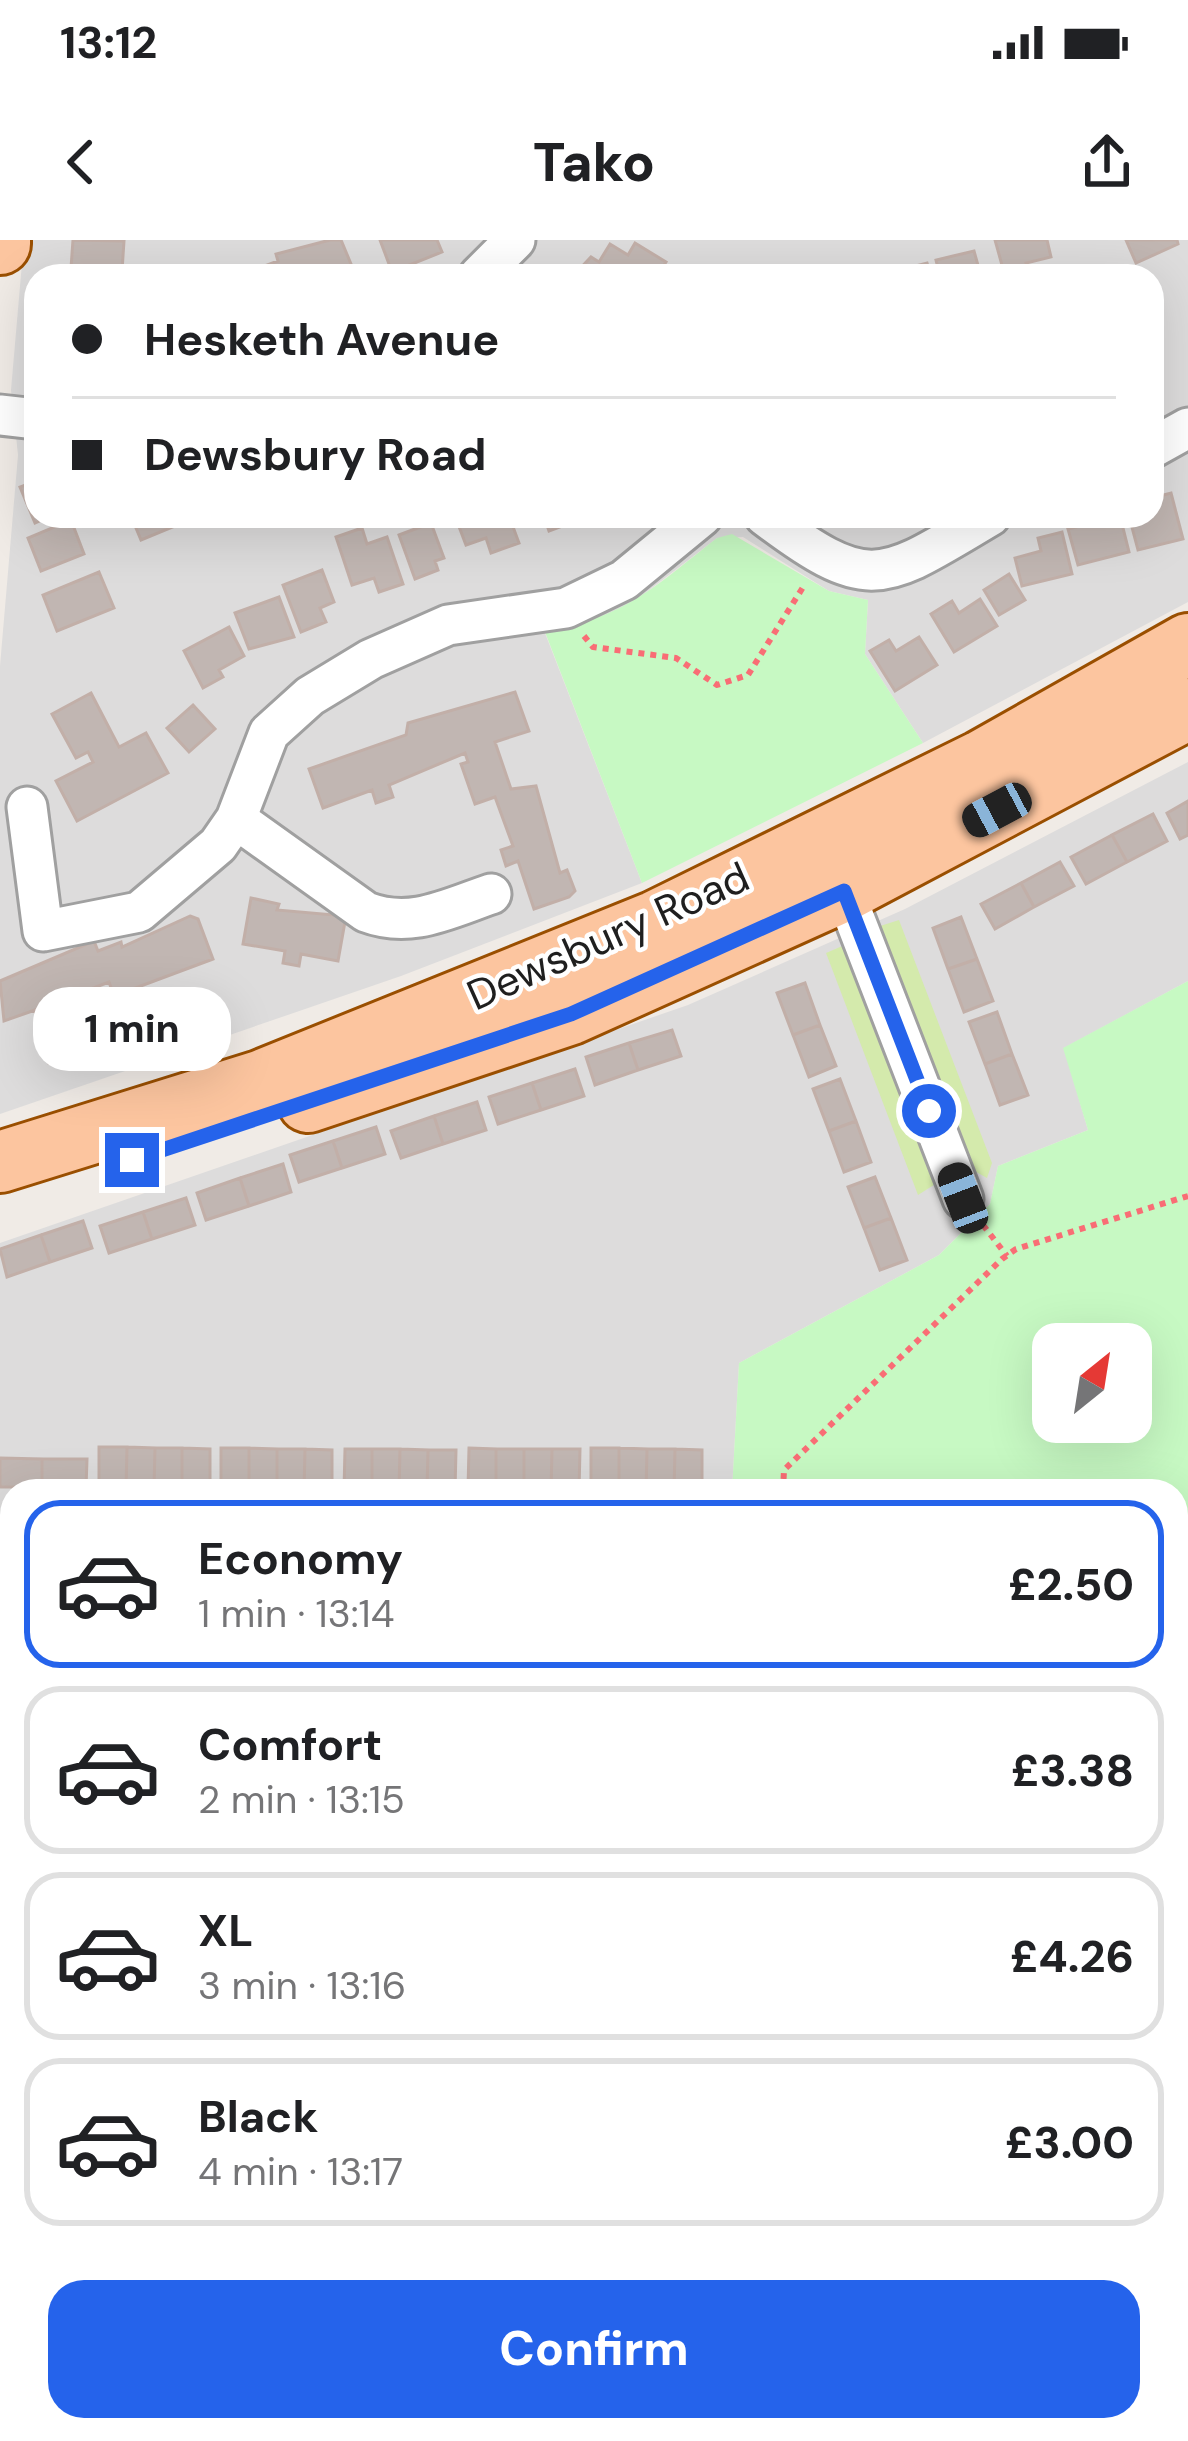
<!DOCTYPE html>
<html lang="en">
<head>
<meta charset="utf-8">
<style>
	body { margin:0; font-family:"DM Sans",sans-serif; background:#f6f6f6; color:#202124; height:100vh; display:flex; flex-direction:column; font-size:45px; white-space:nowrap }
	* { box-sizing:border-box; margin:0 }
	p { font-size:39px; color:#757577 }
	.icon { flex:none; width:66px; height:66px; fill:none; stroke:currentColor; stroke-width:2; stroke-linecap:round; stroke-linejoin:round }
	.map { position:relative; flex:1; overflow:hidden }
	.drawer { position:absolute; left:0px; top:1239px; width:1188px; height:963px; display:flex; flex-direction:column; background:#fff; border-radius:36px 36px 0 0; box-shadow:0 12px 48px #0002 }
	.drawer>* { flex:none }
	.top-card { position:absolute; left:24px; top:24px; width:1140px; height:264px; border-radius:36px; box-shadow:0 12px 48px #0002; display:grid; align-content:center; height:264px; padding:0 48px; background:#fff }
	.needle { width:78px; rotate:30deg }
	.buttons { position:absolute; left:1032px; top:1083px; display:grid; gap:24px }
	.buttons a { display:grid; place-items:center; width:120px; height:120px; border-radius:24px; background:#fff; box-shadow:0 12px 48px #0002; font-size:60px }
	.end { position:absolute; width:54px; height:54px; margin:-27px; border:15px solid #2563eb; background:#fff; box-shadow:0 0 0 6px #fff }
	.from { border-radius:50% }
	.bubble { position:absolute; height:84px; border-radius:36px; background:#fff; box-shadow:0 12px 48px #0002; font-size:39px; font-weight:800; line-height:84px; text-align:center }
	.car { position:absolute; width:36px; height:72px; margin:-36px -18px; border-radius:15px; box-shadow:0 0 9px 3px #0007; background:linear-gradient(#222 24%,#8ab4d8 0 40%,#222 0 76%,#8ab4d8 0 86%,#222 0) }
	.top-card b { display:flex; align-items:center; gap:42px; height:114px; font-size:45px }
	.top-card b+b { border-top:3px solid #e0e0e0 }
	.top-card i { width:30px; height:30px; background:#202124 }
	ul { padding:21px 0 0; list-style:none }
	li { display:flex; align-items:center; gap:36px; height:168px; margin:0 24px 18px; padding:0 24px; border:6px solid #e0e0e0; border-radius:36px }
	li div { flex:1 }
	li b { display:block; font-size:45px }
	li em { font-style:normal; font-weight:800 }
	li.on { border-color:#2563eb }
	li>.icon { width:108px; height:108px; stroke-width:1.5 }
	.action { display:flex; gap:24px; margin-top:auto; padding:24px 48px }
	.action a { flex:1; height:138px; border-radius:36px; background:#2563eb; color:#fff; font-size:48px; font-weight:800; line-height:138px; text-align:center }
	.status { display:flex; justify-content:space-between; align-items:center; height:84px; padding:0 60px; background:#fff; direction:ltr }
	.status svg { height:33px; fill:currentColor }
	header { display:flex; justify-content:space-between; align-items:center; height:156px; padding:0 48px; background:#fff; font-size:54px; font-weight:800 }
	.map>svg:first-child { display:block }
</style>
</head>
<body>
<div class="status"><b>13:12</b><svg viewBox="0 0 49 12"><path d="M0 12V9h3v3zM5 12V6h3v6zM10 12V3h3v9zM15 12V0h3v12zM26 1h20v11H26zM47 4h2v5h-2z"/></svg></div>
<header><svg class="icon" aria-label="back" viewBox="0 0 24 24"><path d="M15 5l-7 7 7 7"/></svg>Tako<svg class="icon" aria-label="share" viewBox="0 0 24 24"><path d="M12 15V3M7 8l5-5 5 5M5 13v7h14v-7"/></svg></header>
<div class="map">
<svg width="1188" height="2201" viewBox="0 0 1188 2201">
	<rect width="100%" height="100%" fill="#f0ebe6"/>
	<!-- residential -->
	<path fill="#dddcdc" fill-rule="evenodd" d="M24,0H1188V362L923,503L865,414L868,360L829,351L743,297L717,298L635,361L599,381L545,393L642,643L401,736L0,874V426L18,215L11,150ZM36,36H1152V276H36Z
		M1188,522V741L1064,808L1088,890L998,926L990,964L939,1015L739,1123L732,1251H12V2190H850V2201H0V1003L688,765L905,669Z
		M1188,1458V1951L1176,1953V1460Z"/>
	<!-- education -->
	<path fill="#fffae0" d="M1188,1951V2201H850V2190H1176V1953Z"/>
	<!-- grass -->
	<path fill="#d4eaac" d="M899,680L992,923L987,938L967,927L877,687Z
		M847,704L937,943L918,955L826,713Z"/>
	<!-- park -->
	<path fill="#c7f9c3" fill-rule="evenodd" d="M732,294L829,351L868,360L865,414L923,503L642,643L545,392C627,376 653,348 717,298Z
		M1188,741V1458L1176,1460V1251H732L739,1123L939,1015L990,964L998,926L1088,890L1063,808ZM1053,1104H1131V1182H1053Z"/>
	<!-- building -->
	<path fill="#c1b6b2" stroke="#c2afa8" stroke-width="3" d="M73,0L124,1L122,31L71,28Z
		M330,0H341L356,36H265L262,27L278,21L276,14Z
		M380,0H437L442,12L392,32Z
		M995,0H1047L1051,17L1026,23L1029,34L1005,36Z
		M1126,0H1177L1178,4L1136,23Z
		M635,3L666,22L657,36H573L591,17L599,22L610,4L628,15Z
		M974,11L981,36H940L936,20Z
		M927,23L931,36H877Z
		M71,28L122,31V36H71Z
		M36,241V276H51L35,283L20,247Z
		M1171,253L1183,299L1138,310L1129,276H1152V258Z
		M131,276H177L180,284L141,300Z
		M455,276H509L519,303L491,313L486,298L466,305Z
		M522,276H574L576,281L549,291L544,276L525,284Z
		M1095,276H1120L1129,312L1078,325L1068,289L1096,282Z
		M71,280L84,314L41,331L28,298Z
		M431,283L444,318L435,321L438,330L415,339L399,295Z
		M362,288L367,304L387,297L403,344L379,352L374,338L352,345L336,297Z
		M1062,292L1072,334L1022,346L1015,318L1041,311L1038,298Z
		M322,330L334,362L320,368L326,382L301,392L283,345Z
		M99,332L114,368L57,391L43,355Z
		M1009,334L1025,360L999,375L984,350Z
		M279,357L294,397L249,409L235,373Z
		M980,359L997,386L954,412L931,374L952,361L959,373Z
		M229,387L244,416L219,430L223,437L203,448L184,411Z
		M919,397L937,425L895,451L870,411L889,400L896,411Z
		M515,452L529,491L495,502L511,549L536,546L560,633L567,630L575,651L569,657L534,669L518,621L506,626L501,610L513,606L495,557L475,564L461,524L468,522L465,513L389,545L393,557L376,563L372,550L323,568L309,529L406,495L408,483Z
		M91,453L119,507L146,493L168,533L77,581L56,541L93,522L88,512L76,518L52,474Z
		M193,465L215,489L189,512L167,488Z
		M1188,561V595L1180,599L1167,573Z
		M1153,574L1167,601L1127,622L1112,595Z
		M1112,595L1127,622L1086,644L1071,617Z
		M1060,622L1074,646L1034,667L1021,643Z
		M1021,643L1034,667L995,689L981,664Z
		M251,658L279,664L277,670L346,676L338,721L301,714L299,726L283,723L285,711L243,704Z
		M190,676L198,679L213,719L114,756L109,742L62,760L66,770L77,766L92,806L49,823L35,770L4,781L0,741L94,701L98,711L121,702L122,707Z
		M961,677L977,719L948,729L933,688Z
		M977,719L993,761L964,772L948,729Z
		M805,743L820,785L793,795L777,753Z
		M997,772L1012,814L985,824L969,782Z
		M820,785L836,826L809,837L793,795Z
		M672,790L681,816L638,830L629,803Z
		M629,803L638,830L595,845L586,817Z
		M1012,814L1028,855L1000,865L985,824Z
		M575,829L584,856L541,870L532,843Z
		M840,839L856,881L829,891L813,849Z
		M532,843L541,870L498,884L489,857Z
		M477,862L486,890L443,904L434,876Z
		M434,876L443,904L401,918L391,891Z
		M856,881L871,922L844,932L829,891Z
		M376,887L385,914L342,928L333,901Z
		M333,901L342,928L299,942L290,915Z
		M283,924L291,952L249,966L240,938Z
		M875,937L891,978L864,988L848,947Z
		M240,938L249,966L206,980L197,953Z
		M186,958L195,985L152,999L143,972Z
		M143,972L152,999L109,1013L100,986Z
		M891,978L907,1020L880,1030L864,988Z
		M83,981L92,1008L50,1022L41,995Z
		M41,995L50,1022L7,1037L0,1009Z
		M99,1207H127L126,1249H99Z
		M127,1207L155,1208L154,1249H126Z
		M155,1208H182V1250L154,1249Z
		M182,1208L210,1209V1250H182Z
		M221,1208H249V1250H221Z
		M249,1208L277,1209V1250H249Z
		M469,1208L496,1209V1250L468,1249Z
		M591,1208H619V1250H591Z
		M619,1208L647,1209L646,1251L619,1250Z
		M277,1209H305L304,1251L277,1250Z
		M305,1209L332,1210V1251H304Z
		M345,1209H372V1251L344,1250Z
		M372,1209H400L399,1251H372Z
		M400,1209L428,1210L427,1251H399Z
		M496,1209H524V1250H496Z
		M524,1209H552L551,1251L524,1250Z
		M552,1209H580L579,1251H551Z
		M647,1209H675L674,1251H646Z
		M675,1209L702,1210V1251H674Z
		M428,1210H456L455,1251H427Z
		M0,1218L42,1219V1247H0Z
		M42,1219H87L86,1248L42,1247Z
		M0,1354H12V1386L0,1385Z
		M1188,1814V1864L1176,1866V1817Z
		M0,2094L12,2095V2139L0,2138Z
		M452,2190H504V2201H451Z
		M576,2190L628,2191V2201H576Z
		M734,2190H784V2196L734,2194Z
		M734,2194L784,2196V2201H733Z"/>
	<g fill="none" stroke-linecap="round" stroke-linejoin="round">
		<!-- lane casing -->
		<g stroke="#a0a0a0" stroke-width="24">
			<path id="lane" d="M0,1729H5"/>
		</g>
		<!-- street casing -->
		<g stroke="#a0a0a0" stroke-width="45">
			<path id="street" d="M479,36L515,0
				M0,175L36,179
				M1152,208L1188,188
				M765,276C871,356 882,340 990,276
				M27,567L43,691L139,672L218,605L236,579L269,493L310,456L371,419L448,385L566,368L624,340L702,276
				M236,579L366,672C411,689 447,669 491,654
				M844,651L963,959
				M0,1310H12
				M1176,1773L1188,1771
				M0,1994L12,1948
				M401,2190L403,2201
				M0,2194L80,2201
				M684,2201V2190"/>
		</g>
		<!-- primary casing -->
		<g stroke="#9a4f00" stroke-width="66">
			<path id="primary" d="M0,4V0
				M308,862L571,774L844,651L1188,469
				M0,922L260,841L656,681L981,521L1188,404"/>
		</g>
		<!-- path -->
		<path stroke="#f96d75" stroke-width="6" stroke-dasharray="6 6" stroke-linecap="butt" d="M584,396L593,407L676,418L717,445L748,435L805,344
			M983,985L1007,1016
			M783,1251L784,1230L1002,1019L1016,1009L1188,956
			M0,1837L12,1838"/>
		<!-- lane -->
		<use href="#lane" stroke="#fff" stroke-width="18"/>
		<!-- street -->
		<use href="#street" stroke="#fff" stroke-width="39"/>
		<!-- primary -->
		<use href="#primary" stroke="#fcc59f" stroke-width="60"/>
	</g>
	<g fill="none" stroke-linecap="round" stroke-linejoin="round">
		<!-- route -->
		<path stroke="#2563eb" stroke-width="15" d="M132,920L571,774L844,651L929,871"/>
	</g>
	<g text-anchor="middle" dominant-baseline="central" stroke-width="9" stroke-linejoin="round" paint-order="stroke">
		<!-- street labels -->
		<g font-size="42" fill="#1f1f1f" stroke="#fff">
			<text transform="translate(608 696) rotate(-24)">Dewsbury Road</text>
		</g>
	</g>
</svg>
<div class="buttons">
<a><svg class="needle" viewBox="-14 -14 28 28"><path d="M0-13l5 13h-10z" fill="#e53935"/><path d="M0 13l5-13h-10z" fill="#757577"/></svg></a>
</div>
<i class="end from" style="left:929px;top:871px"></i>
<i class="end" style="left:132px;top:920px"></i>
<div class="bubble" style="left:33px;top:747px;width:198px">1 min</div>
<i class="car" style="left:997px;top:570px;rotate:242deg"></i>
<i class="car" style="left:963px;top:958px;rotate:339deg"></i>
<div class="top-card">
<b><i class="from"></i>Hesketh Avenue</b>
<b><i></i>Dewsbury Road</b>
</div>
<section class="drawer">
<ul>
<li class="on"><svg class="icon" aria-label="car" viewBox="0 0 24 24"><path d="M5 17H2v-5l4-1 3-4h7l3 4 3 1v5h-3M9 17h6M6 11h13"/><circle cx="7" cy="17" r="2"/><circle cx="17" cy="17" r="2"/></svg><div><b>Economy</b><p>1 min · 13:14</p></div><em>£2.50</em></li>
<li><svg class="icon" aria-label="car" viewBox="0 0 24 24"><path d="M5 17H2v-5l4-1 3-4h7l3 4 3 1v5h-3M9 17h6M6 11h13"/><circle cx="7" cy="17" r="2"/><circle cx="17" cy="17" r="2"/></svg><div><b>Comfort</b><p>2 min · 13:15</p></div><em>£3.38</em></li>
<li><svg class="icon" aria-label="car" viewBox="0 0 24 24"><path d="M5 17H2v-5l4-1 3-4h7l3 4 3 1v5h-3M9 17h6M6 11h13"/><circle cx="7" cy="17" r="2"/><circle cx="17" cy="17" r="2"/></svg><div><b>XL</b><p>3 min · 13:16</p></div><em>£4.26</em></li>
<li><svg class="icon" aria-label="car" viewBox="0 0 24 24"><path d="M5 17H2v-5l4-1 3-4h7l3 4 3 1v5h-3M9 17h6M6 11h13"/><circle cx="7" cy="17" r="2"/><circle cx="17" cy="17" r="2"/></svg><div><b>Black</b><p>4 min · 13:17</p></div><em>£3.00</em></li>
</ul>
<div class="action"><a>Confirm</a></div>
</section>
</div>
</body>
</html>
